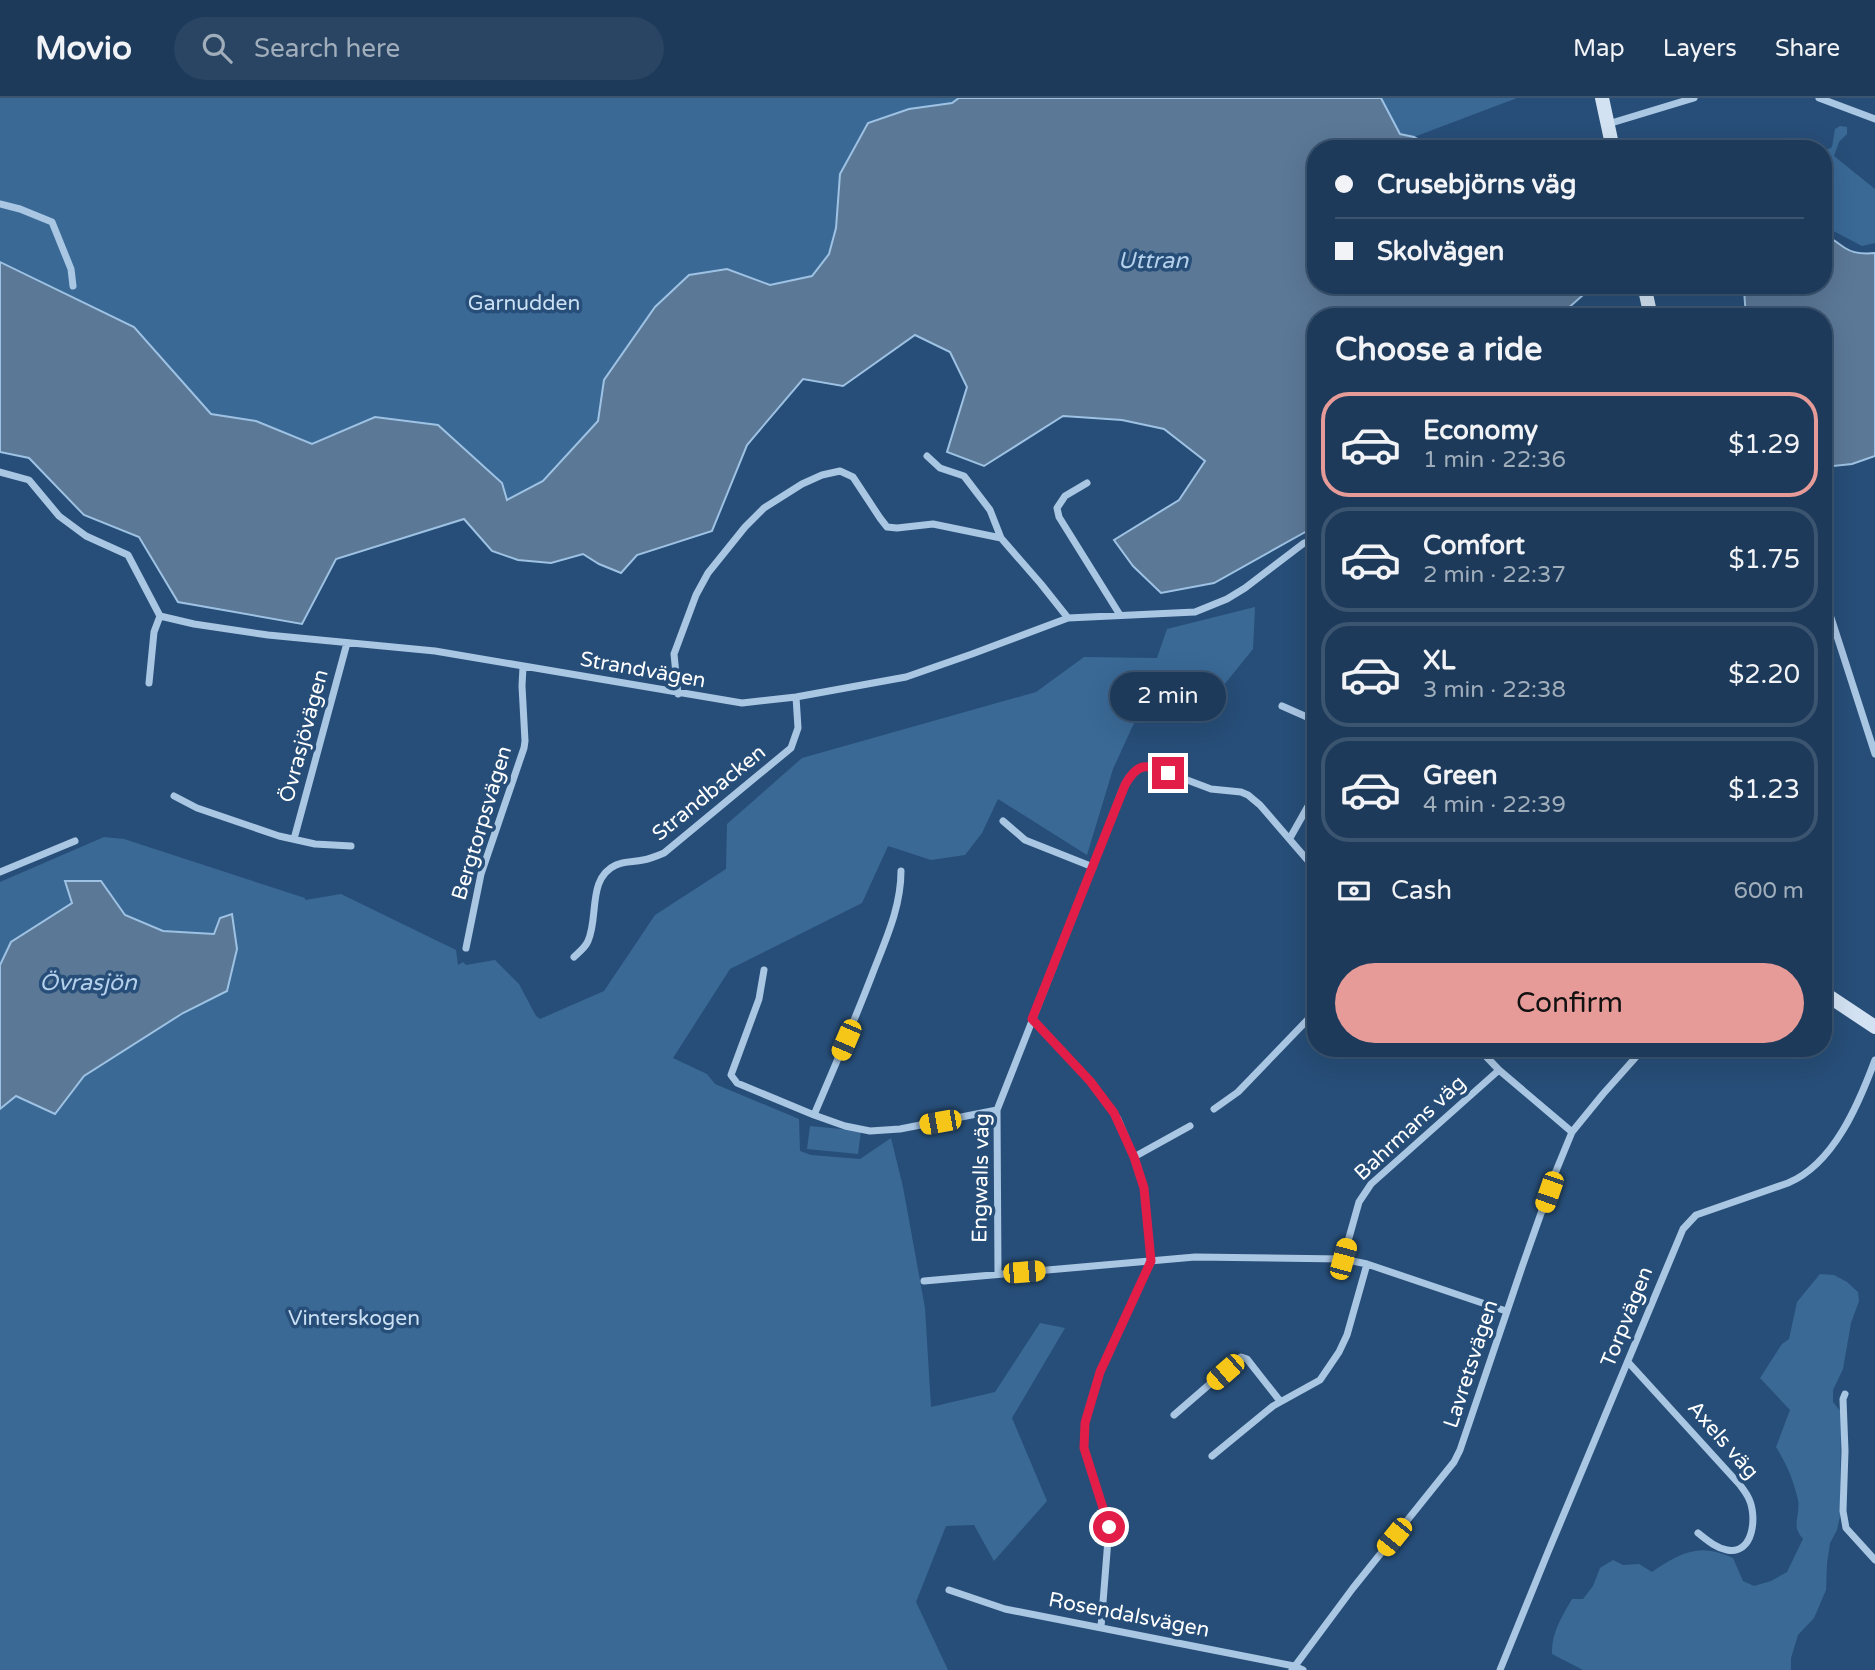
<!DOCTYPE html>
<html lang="en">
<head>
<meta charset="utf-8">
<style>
	body { margin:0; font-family:"Varela Round",sans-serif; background:#2a4563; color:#f1f3f6; height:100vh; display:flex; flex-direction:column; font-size:26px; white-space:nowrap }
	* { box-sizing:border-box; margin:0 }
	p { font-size:23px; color:#a0adbb }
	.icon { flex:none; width:38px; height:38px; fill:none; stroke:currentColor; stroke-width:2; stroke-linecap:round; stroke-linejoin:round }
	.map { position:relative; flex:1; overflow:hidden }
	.drawer { position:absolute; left:1307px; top:210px; width:525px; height:749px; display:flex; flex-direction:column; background:#1d3a5a; border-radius:28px; box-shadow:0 7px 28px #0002,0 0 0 2px #3b5470 }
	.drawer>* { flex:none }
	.guide { position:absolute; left:1307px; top:42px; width:525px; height:154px; border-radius:28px; box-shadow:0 7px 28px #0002,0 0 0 2px #3b5470; display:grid; align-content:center; height:154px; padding:0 28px; background:#1d3a5a }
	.end { position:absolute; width:32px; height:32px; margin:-16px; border:9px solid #e11d48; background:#fff; box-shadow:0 0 0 4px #fff }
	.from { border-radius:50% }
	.bubble { position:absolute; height:49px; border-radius:24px; background:#1d3a5a; box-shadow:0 7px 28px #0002,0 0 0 2px #3b5470; font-size:23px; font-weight:600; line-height:49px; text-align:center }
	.car { position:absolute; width:21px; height:42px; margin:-21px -10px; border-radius:9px; box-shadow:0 0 5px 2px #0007; background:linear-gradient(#f5c518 24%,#345 0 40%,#f5c518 0 76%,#345 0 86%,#f5c518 0) }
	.guide b { display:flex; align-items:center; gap:24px; height:66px; font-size:26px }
	.guide b+b { border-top:2px solid #3b5470 }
	.guide i { width:18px; height:18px; background:#f1f3f6 }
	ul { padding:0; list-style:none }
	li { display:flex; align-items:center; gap:21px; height:105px; margin:0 14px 10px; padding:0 14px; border:4px solid #3b5470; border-radius:28px }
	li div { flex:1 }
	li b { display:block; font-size:26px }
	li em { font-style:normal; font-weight:600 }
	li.current { border-color:#e69b98 }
	li>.icon { width:63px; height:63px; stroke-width:1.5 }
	h2 { padding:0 28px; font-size:32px; line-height:84px }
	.pay { display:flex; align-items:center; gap:18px; height:77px; padding:0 28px; font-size:26px }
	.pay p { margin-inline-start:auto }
	.cta { display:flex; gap:14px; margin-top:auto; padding:14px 28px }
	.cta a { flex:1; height:80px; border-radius:42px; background:#e69b98; color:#111; font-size:28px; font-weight:600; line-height:80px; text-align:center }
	header { display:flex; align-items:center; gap:42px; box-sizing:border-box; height:98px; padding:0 35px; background:#1d3a5a; border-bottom:2px solid #3b5470 }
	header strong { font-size:33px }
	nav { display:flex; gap:38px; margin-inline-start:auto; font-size:24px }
	.search { width:490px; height:63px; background:#2a4563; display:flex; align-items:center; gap:18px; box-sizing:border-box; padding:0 24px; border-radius:38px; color:#a0adbb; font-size:26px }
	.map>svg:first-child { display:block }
</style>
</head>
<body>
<header>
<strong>Movio</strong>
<div class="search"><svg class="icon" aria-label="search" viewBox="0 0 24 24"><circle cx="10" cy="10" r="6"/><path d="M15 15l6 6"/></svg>Search here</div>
<nav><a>Map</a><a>Layers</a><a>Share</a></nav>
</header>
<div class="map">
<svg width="1875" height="1572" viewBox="0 0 1875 1572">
	<rect width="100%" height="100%" fill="#274e78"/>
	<!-- green -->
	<path fill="#3a6996" d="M0,0H963L832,236L552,437L0,268Z
		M1381,0H1517L1414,39L1400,36Z
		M1840,28L1847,29V36L1839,44L1834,58L1875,91V145L1862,148L1824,128V51H1829L1832,49L1835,31Z
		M1255,509L1253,551L1215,598L1150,590L1113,671L1087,757L998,701L982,735L965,757L931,762L888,748L862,805L730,871L673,960L707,976L715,986L799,1021L800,1053L811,1057L860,1061L891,1040L903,1089L925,1210L931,1309L995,1294L1040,1225L1065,1230L1012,1320L1047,1403L994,1463L974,1427L946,1428L916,1504L948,1572H0V784L104,739L124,741L305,800V802L341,796L456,852L458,867L463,864L466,867L495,862L519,886L536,918L540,921L604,893L655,817L726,771L727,726L802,660L1036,594L1084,559L1157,560L1167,531Z
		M810,1028L861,1033L858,1056L807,1051Z
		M1820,1176L1834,1177L1847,1184L1858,1194L1859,1203L1851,1225L1843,1271L1833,1292V1304L1841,1314L1840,1418L1837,1432L1830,1445L1827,1466L1826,1492L1814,1520L1798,1537L1791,1560V1572H1583L1552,1556C1551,1536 1562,1518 1572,1501H1583L1593,1488L1600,1470L1613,1462L1623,1467L1639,1466L1652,1474C1669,1462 1690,1449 1711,1453C1718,1454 1726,1457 1733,1460L1743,1483L1754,1488L1771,1483L1787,1474L1803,1441C1801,1438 1798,1435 1797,1431C1795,1424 1800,1412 1798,1402C1793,1381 1787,1367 1776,1349L1790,1312L1760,1280L1782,1246L1789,1241L1797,1204Z"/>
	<!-- water -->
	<path fill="#5b7897" stroke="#9ec2e3" stroke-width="2" d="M959,0H1381L1400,36L1414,39L1435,51H1316V187H1592L1591,190L1566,212L1542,219H1316V428L1214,485L1161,495L1133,468L1114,442L1179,402L1205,363L1164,331L1122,322L1063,318L984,368L947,354L967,289L950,254L915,237L843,288L803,281L747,347L712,433L637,457L621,475L599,466L583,456L551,465L518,462L492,453L464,421L336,461L302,526L178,504L139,439L84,417L29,360L0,354V164L134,229L211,316L256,323L312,346L375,319L438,327L502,385L507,402L543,383L598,323L604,282L655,209L689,177L727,171L770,187L812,178L829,156L836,130L840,76L868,25L909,11L952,5Z
		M1824,138C1833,140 1837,145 1845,150C1854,156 1865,156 1875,155V358L1852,366L1824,369V219H1746L1744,192L1741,187H1824Z
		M65,783H101L125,817L163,833L214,836L220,820L232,816L237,851L227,893L183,915L84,978L55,1016L16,998L0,1011V867L11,844L72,805Z"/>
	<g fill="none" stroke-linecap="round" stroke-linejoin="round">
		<!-- street -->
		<path stroke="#a9c6e3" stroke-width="7" d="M1819,0L1875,21
			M1608,26L1694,0
			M0,106L20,111L52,124L71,171L73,188
			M927,358L940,370L964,378L990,412L1001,440
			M0,374L29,382L59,418L86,438L128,457L160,518L194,526L268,537L435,553L742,605L796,599L906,579L972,556L1068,520L1195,514L1227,501L1245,490L1304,445L1316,441
			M1087,385L1065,398L1057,410L1059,419L1120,517
			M1824,498L1875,656
			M149,585L154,534L160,518
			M678,596L674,556L696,497L708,475L745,429L764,410L802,386L822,377L840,373L853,379L880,420L887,429L897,430L933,426L1001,440L1041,486L1068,520
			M1282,608L1316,623
			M174,698L197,710L279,738L315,746L351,748
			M1003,723L1025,742L1093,769
			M1290,740L1316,694
			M294,741L347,545
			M0,774L75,743
			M466,850L481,776L524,650L525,643L522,588L523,569
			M574,859C579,854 585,850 588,843C599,819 587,780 616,767C624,763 634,764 643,762C650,761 657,758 664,755L791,650L798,630L796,599
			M764,872L759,901L731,977L737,985L814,1017L845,1028L870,1033L900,1031L997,1012
			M1032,921L1090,983L1118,1021L1134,1059L1144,1090L1151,1163L1100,1274L1085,1325L1084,1350L1109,1429L1101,1529
			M1478,950L1499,972L1572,1034
			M1214,1011L1238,994L1316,913
			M814,1017C834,970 854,924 872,877C885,843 901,810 901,773
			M1134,1059L1190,1028
			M1343,1161L1359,1104L1371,1086L1499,972
			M998,1176L997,1012L1115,712C1122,693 1126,670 1150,668L1211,691L1241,694L1248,697L1260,707L1316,772
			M924,1183L1195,1159L1343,1161L1367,1166L1506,1213
			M1628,1264L1740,1387C1743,1391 1747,1396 1749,1401C1757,1418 1754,1457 1727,1452C1716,1450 1707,1442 1698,1435
			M1845,1296L1843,1301L1845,1353L1843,1413L1846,1430L1875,1462
			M1174,1317L1241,1259L1247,1261L1280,1303
			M1212,1358L1273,1308L1320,1282L1339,1254L1347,1237L1367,1166
			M949,1492L1005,1511L1294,1568L1303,1572
			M1292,1572L1353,1490L1454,1364L1460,1352L1522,1169L1556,1073L1572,1034L1603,996L1644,950
			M1500,1572L1548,1454L1683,1131L1696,1117L1788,1085C1834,1066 1859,1005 1875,962"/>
		<!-- secondary -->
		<path stroke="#d2e2f3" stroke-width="14" d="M1602,0L1613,51
			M1644,187L1651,219
			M1824,895L1875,929"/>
	</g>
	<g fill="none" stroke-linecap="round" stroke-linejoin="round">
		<!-- route -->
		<path stroke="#e11d48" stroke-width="9" d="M1109,1429L1084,1350L1085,1325L1100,1274L1151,1163L1144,1090L1134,1059L1114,1015L1090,983L1032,921L1125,687C1138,664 1146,666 1168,675"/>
	</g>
	<g text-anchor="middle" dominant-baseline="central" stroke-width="7" stroke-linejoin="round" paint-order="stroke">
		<!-- park labels -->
		<g font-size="21" fill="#cbdff3" stroke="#274e78">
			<text x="524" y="205">Garnudden</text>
			<text x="354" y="1220">Vinterskogen</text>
		</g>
		<!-- street labels -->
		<g font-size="21" fill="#fff" stroke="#274e78">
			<text transform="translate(643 572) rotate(10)">Strandvägen</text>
			<text transform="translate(304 638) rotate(-75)">Övrasjövägen</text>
			<text transform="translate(709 695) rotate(-39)">Strandbacken</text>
			<text transform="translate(482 725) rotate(-73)">Bergtorpsvägen</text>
			<text transform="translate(1410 1030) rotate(-43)">Bahrmans väg</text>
			<text transform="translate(981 1080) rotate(-89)">Engwalls väg</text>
			<text transform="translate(1627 1219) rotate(-68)">Torpvägen</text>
			<text transform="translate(1471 1266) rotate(-72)">Lavretsvägen</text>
			<text transform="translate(1723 1342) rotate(49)">Axels väg</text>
			<text transform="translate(1129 1517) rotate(11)">Rosendalsvägen</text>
		</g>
		<!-- water labels -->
		<g font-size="23" font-style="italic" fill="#b4d0eb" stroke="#274e78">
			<text x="1153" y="163">Uttran</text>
			<text x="88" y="885">Övrasjön</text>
		</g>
	</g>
</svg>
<i class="end from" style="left:1109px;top:1429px"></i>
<i class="end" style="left:1168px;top:675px"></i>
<div class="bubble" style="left:1110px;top:574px;width:116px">2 min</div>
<i class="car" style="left:846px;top:942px;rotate:203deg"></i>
<i class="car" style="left:940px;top:1024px;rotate:260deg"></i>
<i class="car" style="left:1549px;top:1094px;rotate:199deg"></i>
<i class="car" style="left:1343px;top:1161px;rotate:15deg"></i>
<i class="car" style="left:1024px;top:1174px;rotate:85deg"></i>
<i class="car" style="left:1225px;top:1274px;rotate:229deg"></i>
<i class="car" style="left:1394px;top:1439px;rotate:219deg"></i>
<div class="guide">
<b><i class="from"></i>Crusebjörns väg</b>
<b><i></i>Skolvägen</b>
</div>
<section class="drawer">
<h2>Choose a ride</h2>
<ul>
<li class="current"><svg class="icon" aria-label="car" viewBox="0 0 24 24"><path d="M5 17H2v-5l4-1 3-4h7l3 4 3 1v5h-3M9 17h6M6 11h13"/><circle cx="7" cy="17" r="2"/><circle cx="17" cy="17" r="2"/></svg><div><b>Economy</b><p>1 min · 22:36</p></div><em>$1.29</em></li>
<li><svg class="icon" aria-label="car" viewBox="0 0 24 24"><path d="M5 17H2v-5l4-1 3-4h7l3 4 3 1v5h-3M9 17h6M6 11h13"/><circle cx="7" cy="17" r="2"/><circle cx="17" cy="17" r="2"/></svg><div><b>Comfort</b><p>2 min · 22:37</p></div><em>$1.75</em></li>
<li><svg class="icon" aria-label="car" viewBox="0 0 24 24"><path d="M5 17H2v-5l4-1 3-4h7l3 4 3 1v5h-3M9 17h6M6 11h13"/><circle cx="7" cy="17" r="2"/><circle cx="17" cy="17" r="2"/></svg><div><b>XL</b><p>3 min · 22:38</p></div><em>$2.20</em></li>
<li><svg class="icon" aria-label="car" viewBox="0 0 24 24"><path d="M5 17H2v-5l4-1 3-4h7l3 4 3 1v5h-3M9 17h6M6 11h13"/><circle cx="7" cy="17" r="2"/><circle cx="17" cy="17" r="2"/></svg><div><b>Green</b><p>4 min · 22:39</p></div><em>$1.23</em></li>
</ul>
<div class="pay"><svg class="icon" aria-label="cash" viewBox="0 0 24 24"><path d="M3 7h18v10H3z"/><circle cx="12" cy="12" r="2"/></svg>Cash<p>600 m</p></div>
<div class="cta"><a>Confirm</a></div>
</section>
</div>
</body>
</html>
